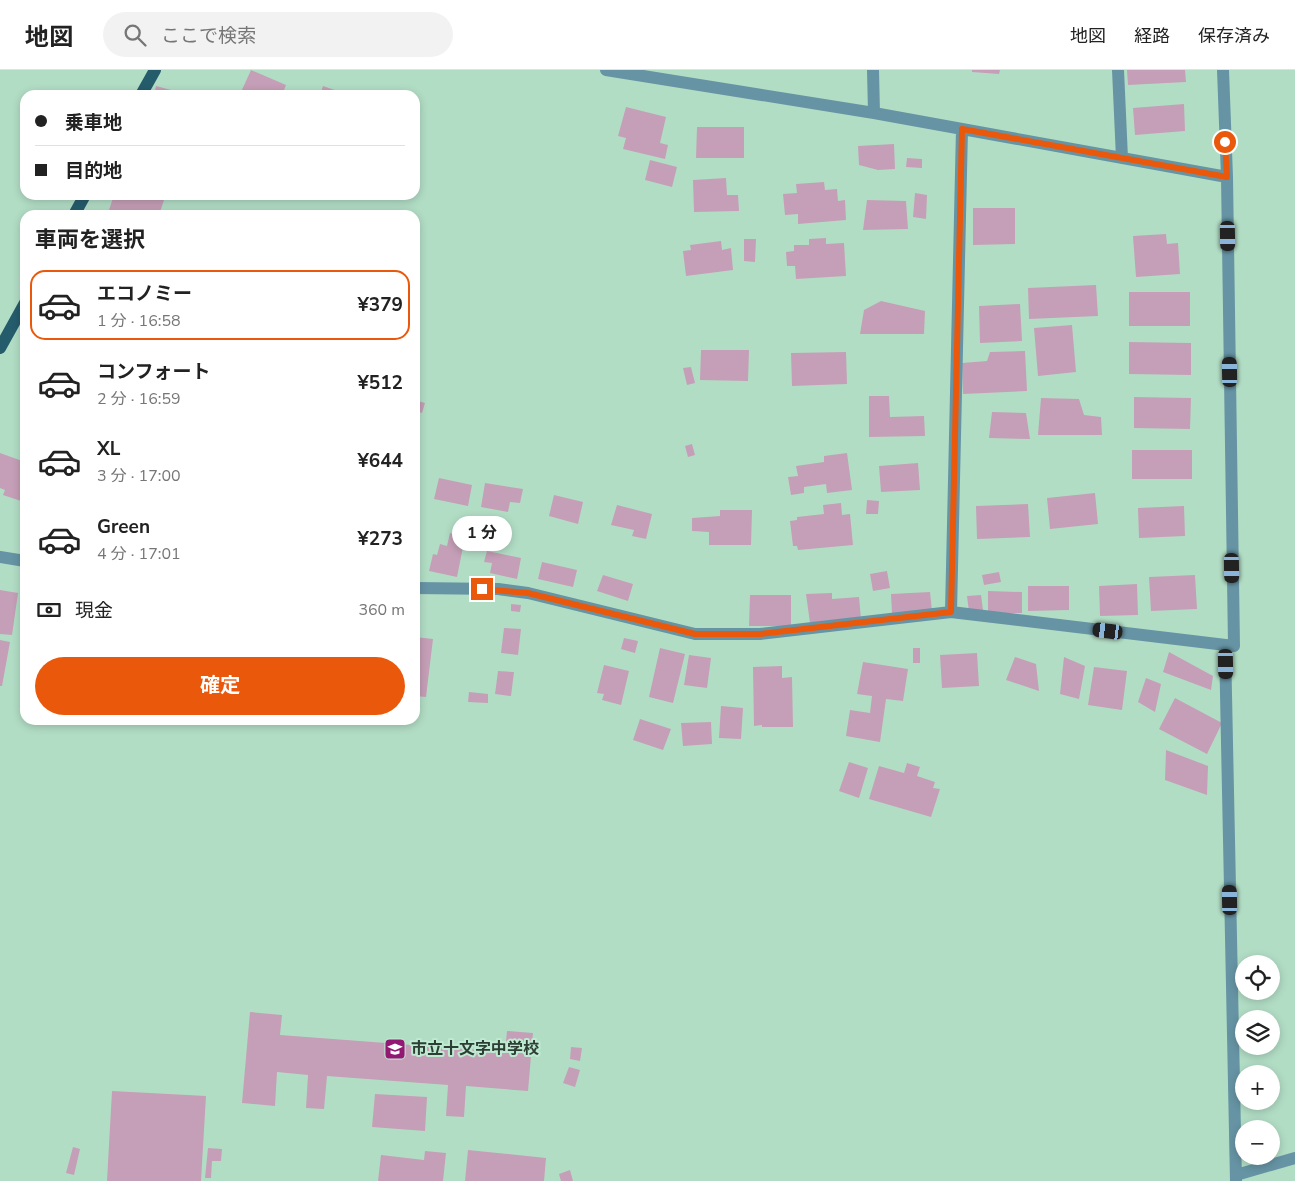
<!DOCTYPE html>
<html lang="ja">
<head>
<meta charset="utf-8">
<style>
	body { margin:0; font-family:"Nunito Sans","Noto Sans JP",sans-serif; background:#f2f2f2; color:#222; height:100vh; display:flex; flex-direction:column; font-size:19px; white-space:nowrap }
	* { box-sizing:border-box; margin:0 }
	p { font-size:16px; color:#767676 }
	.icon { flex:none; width:28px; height:28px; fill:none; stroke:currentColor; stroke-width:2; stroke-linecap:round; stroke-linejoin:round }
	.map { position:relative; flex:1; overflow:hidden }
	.details { position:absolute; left:20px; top:140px; width:400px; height:515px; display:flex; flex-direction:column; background:#fff; border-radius:15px; box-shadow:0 2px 8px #0003 }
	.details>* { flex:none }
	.banner { position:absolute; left:20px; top:20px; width:400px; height:110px; border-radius:15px; box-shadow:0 2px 8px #0003; display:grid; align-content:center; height:110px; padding:0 15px; background:#fff }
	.tools { position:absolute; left:1235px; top:885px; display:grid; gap:10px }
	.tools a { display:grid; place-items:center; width:45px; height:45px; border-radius:50%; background:#fff; box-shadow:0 2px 8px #0003; font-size:25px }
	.end { position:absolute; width:22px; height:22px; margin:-11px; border:6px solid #ea580c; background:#fff; box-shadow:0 0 0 2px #fff }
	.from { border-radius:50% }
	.bubble { position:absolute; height:35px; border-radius:18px; background:#fff; box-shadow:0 2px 8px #0003; font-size:16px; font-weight:700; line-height:35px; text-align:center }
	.car { position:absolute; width:15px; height:30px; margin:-15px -8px; border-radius:6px; box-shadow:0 0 4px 1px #0007; background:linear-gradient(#222 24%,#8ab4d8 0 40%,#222 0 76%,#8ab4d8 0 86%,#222 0) }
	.banner b { display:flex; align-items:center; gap:18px; height:48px; font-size:19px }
	.banner b+b { border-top:1px solid #e0e0e0 }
	.banner i { width:12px; height:12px; background:#222 }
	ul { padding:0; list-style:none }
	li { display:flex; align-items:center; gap:15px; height:70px; margin:0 10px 8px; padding:0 5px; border:2px solid transparent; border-radius:15px }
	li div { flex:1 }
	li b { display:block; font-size:19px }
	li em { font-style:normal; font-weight:700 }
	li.selected { border-color:#ea580c }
	li>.icon { width:45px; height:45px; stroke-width:1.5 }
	h2 { padding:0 15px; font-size:22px; line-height:60px }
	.pay { display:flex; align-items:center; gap:12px; height:55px; padding:0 15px; font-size:19px }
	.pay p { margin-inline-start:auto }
	.action { display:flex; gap:10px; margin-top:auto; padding:10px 15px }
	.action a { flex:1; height:58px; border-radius:30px; background:#ea580c; color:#fff; font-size:20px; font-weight:700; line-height:58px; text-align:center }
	header { display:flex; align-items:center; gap:30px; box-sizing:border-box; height:70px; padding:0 25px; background:#fff; border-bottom:1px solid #e0e0e0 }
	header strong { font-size:24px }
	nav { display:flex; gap:28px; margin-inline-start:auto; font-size:18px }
	.search { width:350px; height:45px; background:#f2f2f2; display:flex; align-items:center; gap:12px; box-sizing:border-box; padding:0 18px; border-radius:28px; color:#767676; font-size:19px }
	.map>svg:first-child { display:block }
</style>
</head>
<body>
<header>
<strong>地図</strong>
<div class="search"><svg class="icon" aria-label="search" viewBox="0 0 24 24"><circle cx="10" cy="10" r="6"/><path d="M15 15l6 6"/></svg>ここで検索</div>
<nav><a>地図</a><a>経路</a><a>保存済み</a></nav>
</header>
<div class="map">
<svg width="1295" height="1111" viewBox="0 0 1295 1111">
	<rect width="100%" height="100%" fill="#b2ddc5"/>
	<!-- building -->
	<path fill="#c59fb7" d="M251,0L286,15L282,25H249L241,22Z
		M972,0H1000L999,4L972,2Z
		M1127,0H1185L1186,12L1128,15Z
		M156,16L186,24V25H154Z
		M323,16L349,25H320Z
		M1184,34L1185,61L1135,65L1133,38Z
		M626,37L666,47L660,73L668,75L665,89L623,79L626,68L618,66Z
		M697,57H744V88H696Z
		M894,74L895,99L878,100L859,95L858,76Z
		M907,88L922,89V98L906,97Z
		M650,90L677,97L672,117L645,110Z
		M726,108L727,125H738L739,141L694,142L693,110Z
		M824,112L825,120L837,119L838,131L845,130L846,150L798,154V144L785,145L783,124L797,123L796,114Z
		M915,123L927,125L926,149L913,147Z
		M114,125H158L156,128L164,130L159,145H114L108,143Z
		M867,130L906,131L908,159L863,160Z
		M973,138H1015V174L973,175Z
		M1166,164L1167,174L1178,173L1180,204L1136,207L1133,166Z
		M826,168V174L844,173L846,206L796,209L795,196H787L786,182L794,181V175H809V169Z
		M744,169H756L755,192L744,191Z
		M721,171L722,180L731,178L733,200L686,206L683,181L691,180L690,175Z
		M1096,215L1098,246L1029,249L1028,218Z
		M1129,222H1190V256H1129Z
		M881,231L925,241L924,264H860L864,240Z
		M1020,234L1022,271L980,273L979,236Z
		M1072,255L1076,302L1038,306L1034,258Z
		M1129,272L1191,273V305L1129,304Z
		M701,280H749L748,311L700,310Z
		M1025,281L1027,321L963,324L962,293L987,291L990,282Z
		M846,282L847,314L792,316L791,283Z
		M691,297L695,313L687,315L683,298Z
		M869,326H889L890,347L924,346L925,366L869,367Z
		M1134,327L1191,328L1190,359L1134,358Z
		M1041,328L1079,329L1084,345L1101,347L1102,365H1038Z
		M415,330L425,333L422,343L415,341Z
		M992,342L1026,343L1030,369L989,368Z
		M692,374L695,385L688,387L685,376Z
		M1132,380H1192V409H1132Z
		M0,383L25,392V417L21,431L3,425L5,420L0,418Z
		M847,383L852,420L827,423L826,414L804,417V423L791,425L788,407L798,406L796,396L824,392V386Z
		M918,393L920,420L881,422L879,396Z
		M439,408L472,415L468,436L434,429Z
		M485,413L523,419L520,433L510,432L508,442L481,437Z
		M1095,423L1098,454L1050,459L1047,428Z
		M554,425L583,432L578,454L549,446Z
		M867,430L879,431L878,444H866Z
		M841,433L842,445L850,444L853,475L798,480L797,476H793L790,451L797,450V447L824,444L823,435Z
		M1028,434L1030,467L977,469L976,436Z
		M617,435L652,444L646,469L632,466L634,460L611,455Z
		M1184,436L1185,466L1139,468L1138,438Z
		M720,440H752L751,475H709V462L692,461V448L720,446Z
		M450,463L465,467L457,507L429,501L433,484L437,485L440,474L447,476Z
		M487,481L521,488L517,509L490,503L492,493L484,492Z
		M542,492L577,500L573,517L538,509Z
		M887,501L890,518L873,521L870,504Z
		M999,502L1001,512L984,515L982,505Z
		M603,505L633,514L628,531L597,521Z
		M1195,505L1197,539L1151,541L1149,507Z
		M1137,514L1138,545L1100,546L1099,516Z
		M1028,516H1069V540L1028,541Z
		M0,520L18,523L12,565L0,564Z
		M988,521L1022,522V543H988Z
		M930,522L932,541L892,544L891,524Z
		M832,523V529L859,527L861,549L810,553L806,524Z
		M750,525H791V556H749Z
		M981,525L983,540L969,542L967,526Z
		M511,534L521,535L520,542L511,541Z
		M504,558L521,559L518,585L501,583Z
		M415,567L433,569L426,627L415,626Z
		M624,568L638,571L635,583L621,579Z
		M0,570L10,572L2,616H0Z
		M660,578L685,584L673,633L649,627Z
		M913,578H920V593H913Z
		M1169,582L1213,606L1211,620L1163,602Z
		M977,583L979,616L942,618L940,585Z
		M689,585L711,588L707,618L684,615Z
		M1015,587L1036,594L1039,621L1006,610Z
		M1064,587L1085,596L1079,629L1060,624Z
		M863,592L908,599L903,631L886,629L880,672L846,666L850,640L870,643L872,626L857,624Z
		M604,595L629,601L621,635L602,630L604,624L597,623Z
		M782,596V608L792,607L793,657H762V655L754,656L753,597Z
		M1094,597L1127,601L1122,640L1088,635Z
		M498,601L514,602L511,626L495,624Z
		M1146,608L1161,614L1155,642L1138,632Z
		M469,622L488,624V633L468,632Z
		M1175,628L1222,653L1207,684L1159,659Z
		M721,636L743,638L741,669L719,668Z
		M640,649L671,659L663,680L633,670Z
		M711,652L712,674L683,676L681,653Z
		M1166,680L1208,696L1207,725L1165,710Z
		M849,692L868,698L859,728L839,721Z
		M907,693L920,697L917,706L935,712L933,718L940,719L931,747L869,729L879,696L904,703Z
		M250,942L282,945L280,965L505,982L507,961L533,963L528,1021L466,1016L464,1047L446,1046L448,1015L327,1006L324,1039L306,1038L308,1005L277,1002L275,1036L242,1033Z
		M571,977L582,978L580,991L570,989Z
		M569,997L580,1000L575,1017L563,1013Z
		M112,1021L206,1026L201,1111H107Z
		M375,1024L427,1027L425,1061L372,1057Z
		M73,1077L80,1079L74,1105L66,1103Z
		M208,1078L222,1079L221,1091H212L211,1108H205Z
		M468,1080L546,1088L544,1111H465Z
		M425,1081L446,1083L443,1111H378L381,1085L424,1090Z
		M570,1100L573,1111H561L559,1104Z"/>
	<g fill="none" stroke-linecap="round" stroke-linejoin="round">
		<!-- minor -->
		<path stroke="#6694a4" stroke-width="12" d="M606,0L874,43L1227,107
			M873,0L874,43
			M1118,0L1122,88
			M0,487L25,491
			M415,518L498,519L528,523L695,564H760L951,542L1234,576L1227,107L1223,0
			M951,542L962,59
			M1225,575L1236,1111
			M1236,1105L1295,1088"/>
		<!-- major -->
		<path stroke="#255c6c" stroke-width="12" d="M141,25L155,0
			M74,145L85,125
			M0,278L25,233"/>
	</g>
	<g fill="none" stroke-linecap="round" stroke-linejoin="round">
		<!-- route -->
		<path stroke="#ea580c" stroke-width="6" d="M482,519L528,523L695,564H760L951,542L962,59L1227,107L1225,72"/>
	</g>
	<!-- icons -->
	<defs>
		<g id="school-square" transform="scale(1.125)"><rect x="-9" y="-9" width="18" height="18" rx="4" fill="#921874" stroke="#bfead2"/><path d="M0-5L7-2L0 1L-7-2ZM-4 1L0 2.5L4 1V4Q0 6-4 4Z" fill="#fff"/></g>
	</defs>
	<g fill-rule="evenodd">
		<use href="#school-square" x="395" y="979"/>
	</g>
	<g text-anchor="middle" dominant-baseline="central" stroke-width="4" stroke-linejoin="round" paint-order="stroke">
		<!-- poi labels -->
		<g font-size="16" font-weight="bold" fill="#2d3e35" stroke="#bfead2" text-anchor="start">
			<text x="411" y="979">市立十文字中学校</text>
		</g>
	</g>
</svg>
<div class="tools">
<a><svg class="icon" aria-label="locate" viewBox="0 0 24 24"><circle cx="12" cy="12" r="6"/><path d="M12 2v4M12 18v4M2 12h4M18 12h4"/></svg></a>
<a><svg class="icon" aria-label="layers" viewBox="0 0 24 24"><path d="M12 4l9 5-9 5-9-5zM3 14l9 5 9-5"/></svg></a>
<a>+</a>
<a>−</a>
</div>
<i class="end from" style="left:1225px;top:72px"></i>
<i class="end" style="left:482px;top:519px"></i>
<div class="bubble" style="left:452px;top:446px;width:60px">1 分</div>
<i class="car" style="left:1228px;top:166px;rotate:179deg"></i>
<i class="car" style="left:1230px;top:302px;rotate:359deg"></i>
<i class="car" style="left:1232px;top:498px;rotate:179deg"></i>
<i class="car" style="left:1108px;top:561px;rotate:277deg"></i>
<i class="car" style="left:1226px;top:594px;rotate:179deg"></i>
<i class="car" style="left:1230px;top:830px;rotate:359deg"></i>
<div class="banner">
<b><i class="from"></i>乗車地</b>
<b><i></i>目的地</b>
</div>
<section class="details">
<h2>車両を選択</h2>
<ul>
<li class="selected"><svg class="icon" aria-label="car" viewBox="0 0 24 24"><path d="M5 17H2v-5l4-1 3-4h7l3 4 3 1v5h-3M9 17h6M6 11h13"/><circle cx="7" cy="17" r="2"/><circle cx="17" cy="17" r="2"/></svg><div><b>エコノミー</b><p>1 分 · 16:58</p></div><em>¥379</em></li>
<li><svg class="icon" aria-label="car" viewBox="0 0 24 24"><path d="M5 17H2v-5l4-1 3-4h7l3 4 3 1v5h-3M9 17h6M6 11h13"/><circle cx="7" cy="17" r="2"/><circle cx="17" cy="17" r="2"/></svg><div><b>コンフォート</b><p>2 分 · 16:59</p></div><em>¥512</em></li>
<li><svg class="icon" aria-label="car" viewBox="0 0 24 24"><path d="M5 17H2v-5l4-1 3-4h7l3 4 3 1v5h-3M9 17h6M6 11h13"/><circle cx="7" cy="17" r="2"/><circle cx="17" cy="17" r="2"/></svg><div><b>XL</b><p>3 分 · 17:00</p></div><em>¥644</em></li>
<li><svg class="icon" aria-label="car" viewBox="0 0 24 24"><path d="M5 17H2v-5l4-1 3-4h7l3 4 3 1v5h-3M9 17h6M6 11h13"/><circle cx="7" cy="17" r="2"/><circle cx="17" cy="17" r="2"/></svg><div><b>Green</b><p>4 分 · 17:01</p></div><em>¥273</em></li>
</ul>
<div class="pay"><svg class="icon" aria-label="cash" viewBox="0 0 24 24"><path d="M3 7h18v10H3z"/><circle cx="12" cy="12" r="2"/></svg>現金<p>360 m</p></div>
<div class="action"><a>確定</a></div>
</section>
</div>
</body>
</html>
